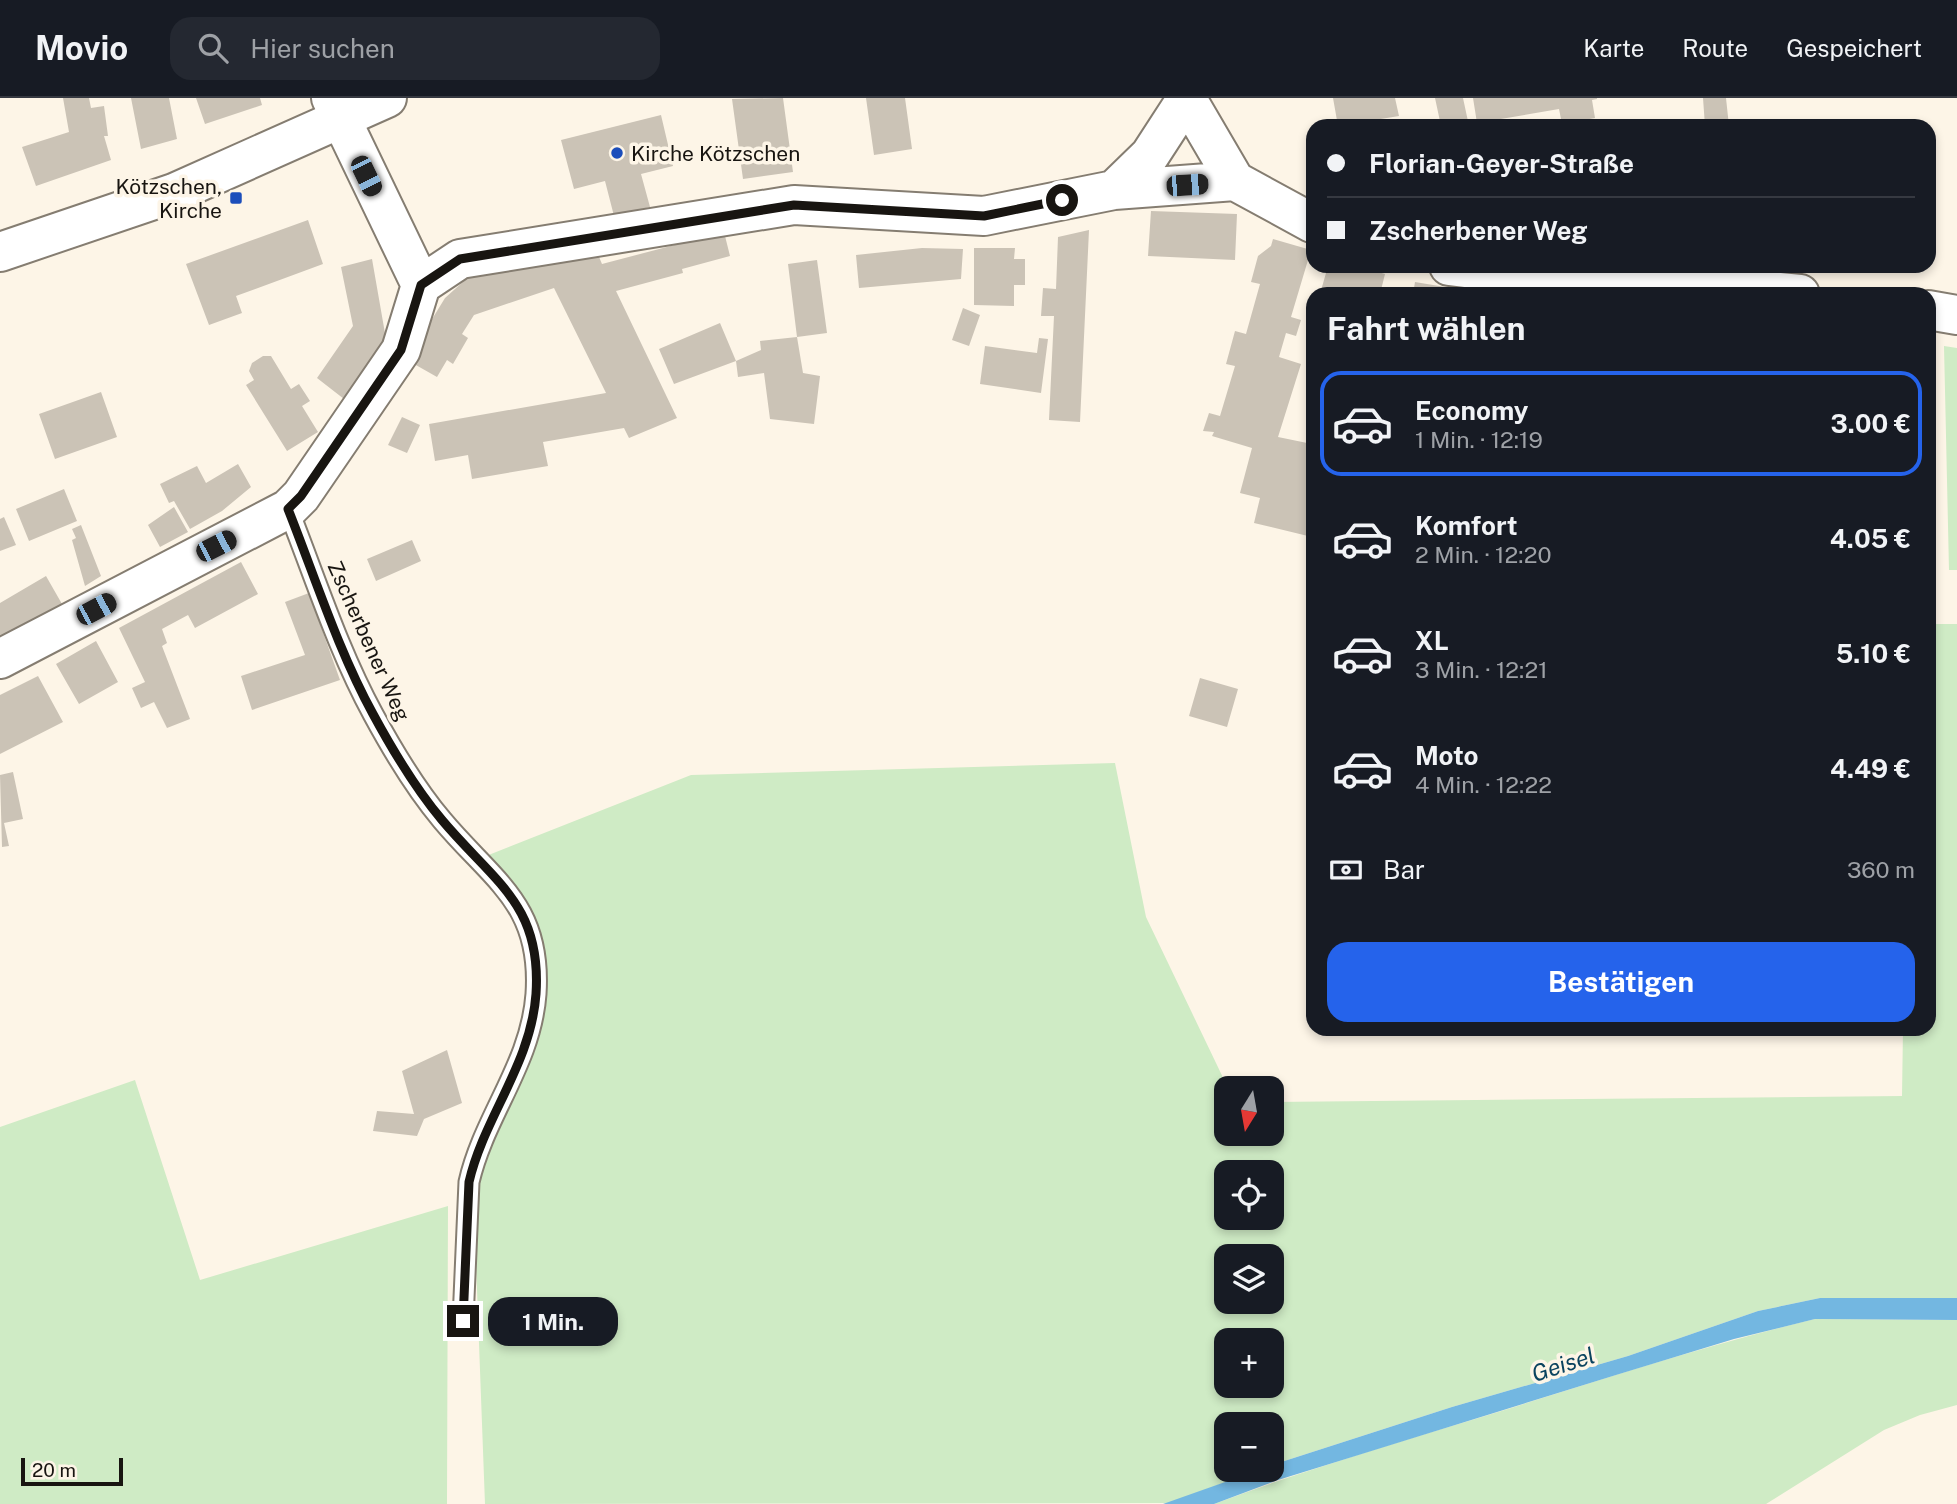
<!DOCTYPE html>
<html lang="de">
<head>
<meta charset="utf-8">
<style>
	body { margin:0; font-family:"Public Sans",sans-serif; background:#242831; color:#f1f3f6; height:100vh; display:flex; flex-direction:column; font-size:26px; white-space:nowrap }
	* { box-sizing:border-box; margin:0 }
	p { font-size:23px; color:#9ea1a6 }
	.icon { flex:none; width:38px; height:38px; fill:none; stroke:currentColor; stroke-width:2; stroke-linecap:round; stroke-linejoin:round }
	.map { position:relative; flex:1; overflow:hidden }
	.panel { position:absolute; left:1306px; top:189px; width:630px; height:749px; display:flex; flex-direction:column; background:#171b24; border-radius:21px; box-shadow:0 4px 10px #0003 }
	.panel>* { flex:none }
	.guide { position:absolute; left:1306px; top:21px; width:630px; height:154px; border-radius:21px; box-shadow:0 4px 10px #0003; display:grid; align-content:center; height:154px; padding:0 21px; background:#171b24 }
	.needle { width:46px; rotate:191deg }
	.controls { position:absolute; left:1214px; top:978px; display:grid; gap:14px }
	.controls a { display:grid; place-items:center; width:70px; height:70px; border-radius:14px; background:#171b24; box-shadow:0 4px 10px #0003; font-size:35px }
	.scale { position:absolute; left:21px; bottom:18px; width:102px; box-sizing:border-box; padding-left:7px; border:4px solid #181511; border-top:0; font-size:19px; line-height:24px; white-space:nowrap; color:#181511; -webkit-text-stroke:5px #fdf5e7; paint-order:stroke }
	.end { position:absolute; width:32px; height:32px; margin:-16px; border:9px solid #181511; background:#fff; box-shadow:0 0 0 4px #fff }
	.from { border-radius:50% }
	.bubble { position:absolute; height:49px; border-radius:21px; background:#171b24; box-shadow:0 4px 10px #0003; font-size:23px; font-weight:700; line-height:49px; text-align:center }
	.car { position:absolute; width:21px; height:42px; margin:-21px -10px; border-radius:9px; box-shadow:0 0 5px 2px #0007; background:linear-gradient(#222 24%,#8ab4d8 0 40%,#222 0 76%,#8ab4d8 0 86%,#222 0) }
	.guide b { display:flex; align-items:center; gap:24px; height:66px; font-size:26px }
	.guide b+b { border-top:2px solid #363941 }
	.guide i { width:18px; height:18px; background:#f1f3f6 }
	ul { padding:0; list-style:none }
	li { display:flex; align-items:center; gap:21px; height:105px; margin:0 14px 10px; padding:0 7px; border:4px solid transparent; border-radius:21px }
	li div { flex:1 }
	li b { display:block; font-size:26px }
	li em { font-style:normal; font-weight:700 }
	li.on { border-color:#2563eb }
	li>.icon { width:63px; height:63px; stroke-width:1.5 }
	h2 { padding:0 21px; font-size:32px; line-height:84px }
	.pay { display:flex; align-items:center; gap:18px; height:77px; padding:0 21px; font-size:26px }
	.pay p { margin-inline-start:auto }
	.cta { display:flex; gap:14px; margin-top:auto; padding:14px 21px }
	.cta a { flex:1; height:80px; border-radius:21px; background:#2563eb; color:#fff; font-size:28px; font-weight:700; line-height:80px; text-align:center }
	header { display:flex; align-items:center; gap:42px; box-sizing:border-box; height:98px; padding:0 35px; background:#171b24; border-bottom:2px solid #363941 }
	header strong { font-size:33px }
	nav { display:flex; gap:38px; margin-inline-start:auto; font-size:24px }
	.search { width:490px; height:63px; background:#242831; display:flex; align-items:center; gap:18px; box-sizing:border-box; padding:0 24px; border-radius:21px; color:#9ea1a6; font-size:26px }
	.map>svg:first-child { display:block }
</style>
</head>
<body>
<header>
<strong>Movio</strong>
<div class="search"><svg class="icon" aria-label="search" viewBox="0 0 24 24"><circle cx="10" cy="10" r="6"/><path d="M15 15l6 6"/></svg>Hier suchen</div>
<nav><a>Karte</a><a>Route</a><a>Gespeichert</a></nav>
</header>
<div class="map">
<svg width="1957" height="1406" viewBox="0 0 1957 1406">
	<rect width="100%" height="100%" fill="#fdf5e7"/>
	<!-- green -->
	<path fill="#cfebc5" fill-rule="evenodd" d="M1944,248L1957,250V472H1949Z
		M1929,526H1957V1200H1820L1758,1213L1628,1258L1452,1309L1272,1367V1326H1227V1372H1259L1169,1405L485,1406L476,1165L480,1071L510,1005L537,835L531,812L486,758L691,677L1115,665L1146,819L1228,990L1227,1036H1272V1004L1902,998L1903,931H1928ZM1227,1074H1272V1120H1227ZM1227,1158H1272V1204H1227ZM1227,1242H1272V1288H1227Z
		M135,982L200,1182L448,1108L447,1406H0V1029Z
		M1815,1221L1957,1222V1307L1920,1317L1884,1332L1766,1406H1214C1307,1371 1403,1343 1498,1314C1603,1281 1708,1247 1815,1221Z"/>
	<!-- water -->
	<path fill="#73b7e1" d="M1820,1200H1957V1222L1815,1221L1734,1241L1616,1277L1278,1382L1214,1406H1163L1259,1372H1272V1367L1452,1309L1628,1258L1758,1213Z"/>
	<!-- building -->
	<path fill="#cbc3b6" d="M63,0H89L91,10L104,8L108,38H104L111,62L36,88L22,49L69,34Z
		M131,0H169L177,41L141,51Z
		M196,0H260L262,7L205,26Z
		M783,0L793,74L743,81L732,1Z
		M866,0H905L912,51L874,57Z
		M1333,0H1395L1399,18L1338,28Z
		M1435,0H1463L1469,28H1441Z
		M1473,0H1597V1L1592,2L1595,20L1562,26L1559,11L1477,25Z
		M1703,0H1726L1729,28H1705Z
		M661,17L673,68L641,76L650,109L614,118L605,83L574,91L561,42Z
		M1895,22L1894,28H1863V23Z
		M1151,113L1237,116L1235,162L1148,158Z
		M308,122L323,166L236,198L242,215L209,227L186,166Z
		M1089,132L1080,324L1049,322L1054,218H1041L1043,190L1056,191L1058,139Z
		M724,134L730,158L682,171L683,175L616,193L677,320L629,340L624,330L543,344L548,368L472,381L468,357L435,363L429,326L606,295L554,190L474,217L462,236L468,240L453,266L447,262L437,279L407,262L445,200L474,174L597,154L602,166Z
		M1273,141L1311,152L1291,219L1301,222L1296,238L1286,235L1279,259L1301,266L1278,339L1312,346V439L1254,425L1260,400L1240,395L1252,350L1212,338L1214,334L1203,333L1209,315L1220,318L1235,268L1226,266L1235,233L1246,236L1260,186L1251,184L1258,158L1271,148Z
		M922,150L963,151L961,181L859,190L856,157Z
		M974,150H1015L1014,161H1025V187H1014V208L974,207Z
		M372,161L386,241L344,301L317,280L353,228L341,169Z
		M817,162L827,235L797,239L788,166Z
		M1328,168H1359L1385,176L1380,196H1320Z
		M1415,184L1481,195V196H1413Z
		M963,210L980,217L969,248L952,242Z
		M720,225L736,263L761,252L760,243L797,239L803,275L820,278L814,326L770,321L764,275L738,279L736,263L674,286L659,251Z
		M1039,240L1048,241L1041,295L980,286L985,248L1037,255Z
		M263,258H271L291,291L299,286L310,303L302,308L318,334L287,353L246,287L254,282L249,273L252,265Z
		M101,294L117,339L55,361L39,316Z
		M402,319L420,327L407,355L388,347Z
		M238,366L251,389L222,413L190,431L174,403L169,405L160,386L197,368L206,385Z
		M64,391L77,423L29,443L16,411Z
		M174,409L188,434L160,449L148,427Z
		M4,419L16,447L0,453V421Z
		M81,427L101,478L85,488L72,442L76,440L72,431Z
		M412,442L421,463L376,483L367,461Z
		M241,464L258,496L195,530L188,517L162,531L167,545L162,548L190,621L167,630L154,604L141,610L132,590L145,584L119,530Z
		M46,478L62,506L0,541V505Z
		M309,495L340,582L252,612L241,578L305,557L285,504Z
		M96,543L118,584L79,606L56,566Z
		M38,578L63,624L0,656V597Z
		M1200,580L1238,591L1227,629L1189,618Z
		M13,674L23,721L4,725L9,748L2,749L0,677Z
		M447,952L462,1005L424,1021L417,1038L373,1033L377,1013L414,1016L402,973Z"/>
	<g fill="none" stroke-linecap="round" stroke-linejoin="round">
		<!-- service casing -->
		<g stroke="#857d71" stroke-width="23">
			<path id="service" d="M288,411C315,479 338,552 373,616C393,653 415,690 442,722C493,783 542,806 536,896C531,966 484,1018 469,1084L463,1223"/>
		</g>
		<!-- minor casing -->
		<g stroke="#857d71" stroke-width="42">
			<path id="minor" d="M331,0L421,187
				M1187,1L1235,83
				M1114,92L1235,83L1312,125
				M1449,168L1528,178L1699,186L1800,196
				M1928,212L1957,217
				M0,561L288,411L301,398L401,252L421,187L460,161L794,107L984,118L1114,92L1150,57L1187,0"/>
		</g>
		<!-- tertiary casing -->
		<g stroke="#857d71" stroke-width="42">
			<path id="tertiary" d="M0,154L174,95L387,0"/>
		</g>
		<!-- service -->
		<use href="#service" stroke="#fff" stroke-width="19"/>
		<!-- minor -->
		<use href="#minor" stroke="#fff" stroke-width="38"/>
		<!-- tertiary -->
		<use href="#tertiary" stroke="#fff" stroke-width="38"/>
	</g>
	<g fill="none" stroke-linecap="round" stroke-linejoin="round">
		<!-- route -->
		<path stroke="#181511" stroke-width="9" d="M463,1223L469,1084C484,1019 531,966 536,896C542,806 493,783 442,722C415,690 393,653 373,616C338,552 315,479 288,411L301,398L401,252L421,187L460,161L794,107L984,118L1062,102"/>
	</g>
	<!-- markers -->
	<g fill="#1c4ebb" stroke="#fdf5e7" stroke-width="2.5">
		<circle cx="617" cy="55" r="7"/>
		<rect x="229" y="93" width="14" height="14" rx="3.5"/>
	</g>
	<g text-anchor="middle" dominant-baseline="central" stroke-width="7" stroke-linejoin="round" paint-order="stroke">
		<!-- poi labels -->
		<g font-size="21" fill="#181511" stroke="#fdf5e7" text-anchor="start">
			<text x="631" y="55">Kirche Kötzschen</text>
			<text x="222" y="88" text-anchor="end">Kötzschen,<tspan x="222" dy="24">Kirche</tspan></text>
		</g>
		<!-- street labels -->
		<g font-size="21" fill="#181511" stroke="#fdf5e7">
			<text transform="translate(369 543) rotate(66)">Zscherbener Weg</text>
		</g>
		<!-- water labels -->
		<g font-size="23" font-style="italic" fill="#0a435f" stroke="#fdf5e7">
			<text transform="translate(1563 1266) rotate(-18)">Geisel</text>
		</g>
	</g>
</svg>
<div class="controls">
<a><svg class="needle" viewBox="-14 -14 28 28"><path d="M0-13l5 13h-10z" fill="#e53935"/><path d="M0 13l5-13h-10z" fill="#9ea1a6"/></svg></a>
<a><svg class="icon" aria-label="locate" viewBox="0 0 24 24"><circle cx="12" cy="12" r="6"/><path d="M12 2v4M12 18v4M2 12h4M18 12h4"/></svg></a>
<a><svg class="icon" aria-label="layers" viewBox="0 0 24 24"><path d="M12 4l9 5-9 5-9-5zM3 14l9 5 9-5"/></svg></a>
<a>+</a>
<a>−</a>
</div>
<div class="scale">20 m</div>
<i class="end from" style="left:1062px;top:102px"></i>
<i class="end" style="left:463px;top:1223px"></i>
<div class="bubble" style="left:488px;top:1199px;width:130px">1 Min.</div>
<i class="car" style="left:366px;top:78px;rotate:154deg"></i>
<i class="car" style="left:1187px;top:87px;rotate:86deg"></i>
<i class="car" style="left:216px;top:448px;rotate:63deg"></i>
<i class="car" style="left:96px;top:511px;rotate:62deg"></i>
<div class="guide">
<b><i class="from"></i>Florian-Geyer-Straße</b>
<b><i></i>Zscherbener Weg</b>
</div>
<section class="panel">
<h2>Fahrt wählen</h2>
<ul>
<li class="on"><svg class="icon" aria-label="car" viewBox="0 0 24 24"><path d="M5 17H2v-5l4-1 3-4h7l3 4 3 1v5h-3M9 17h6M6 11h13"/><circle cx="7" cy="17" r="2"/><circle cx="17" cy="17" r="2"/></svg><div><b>Economy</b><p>1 Min. · 12:19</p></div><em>3.00 €</em></li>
<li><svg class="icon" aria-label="car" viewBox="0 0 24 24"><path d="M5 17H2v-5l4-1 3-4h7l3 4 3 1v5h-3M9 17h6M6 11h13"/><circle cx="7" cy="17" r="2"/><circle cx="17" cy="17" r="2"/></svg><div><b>Komfort</b><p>2 Min. · 12:20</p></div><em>4.05 €</em></li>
<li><svg class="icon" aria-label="car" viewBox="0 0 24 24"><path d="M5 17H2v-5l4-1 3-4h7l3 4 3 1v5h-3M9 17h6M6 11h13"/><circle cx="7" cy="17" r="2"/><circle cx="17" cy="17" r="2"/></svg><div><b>XL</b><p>3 Min. · 12:21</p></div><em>5.10 €</em></li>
<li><svg class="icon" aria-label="car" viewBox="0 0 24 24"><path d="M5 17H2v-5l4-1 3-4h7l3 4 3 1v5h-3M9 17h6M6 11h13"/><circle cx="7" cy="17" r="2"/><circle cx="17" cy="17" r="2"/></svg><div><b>Moto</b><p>4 Min. · 12:22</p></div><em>4.49 €</em></li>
</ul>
<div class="pay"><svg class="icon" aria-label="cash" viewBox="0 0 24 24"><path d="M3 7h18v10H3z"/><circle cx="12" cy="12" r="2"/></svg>Bar<p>360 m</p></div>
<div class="cta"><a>Bestätigen</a></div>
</section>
</div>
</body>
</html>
